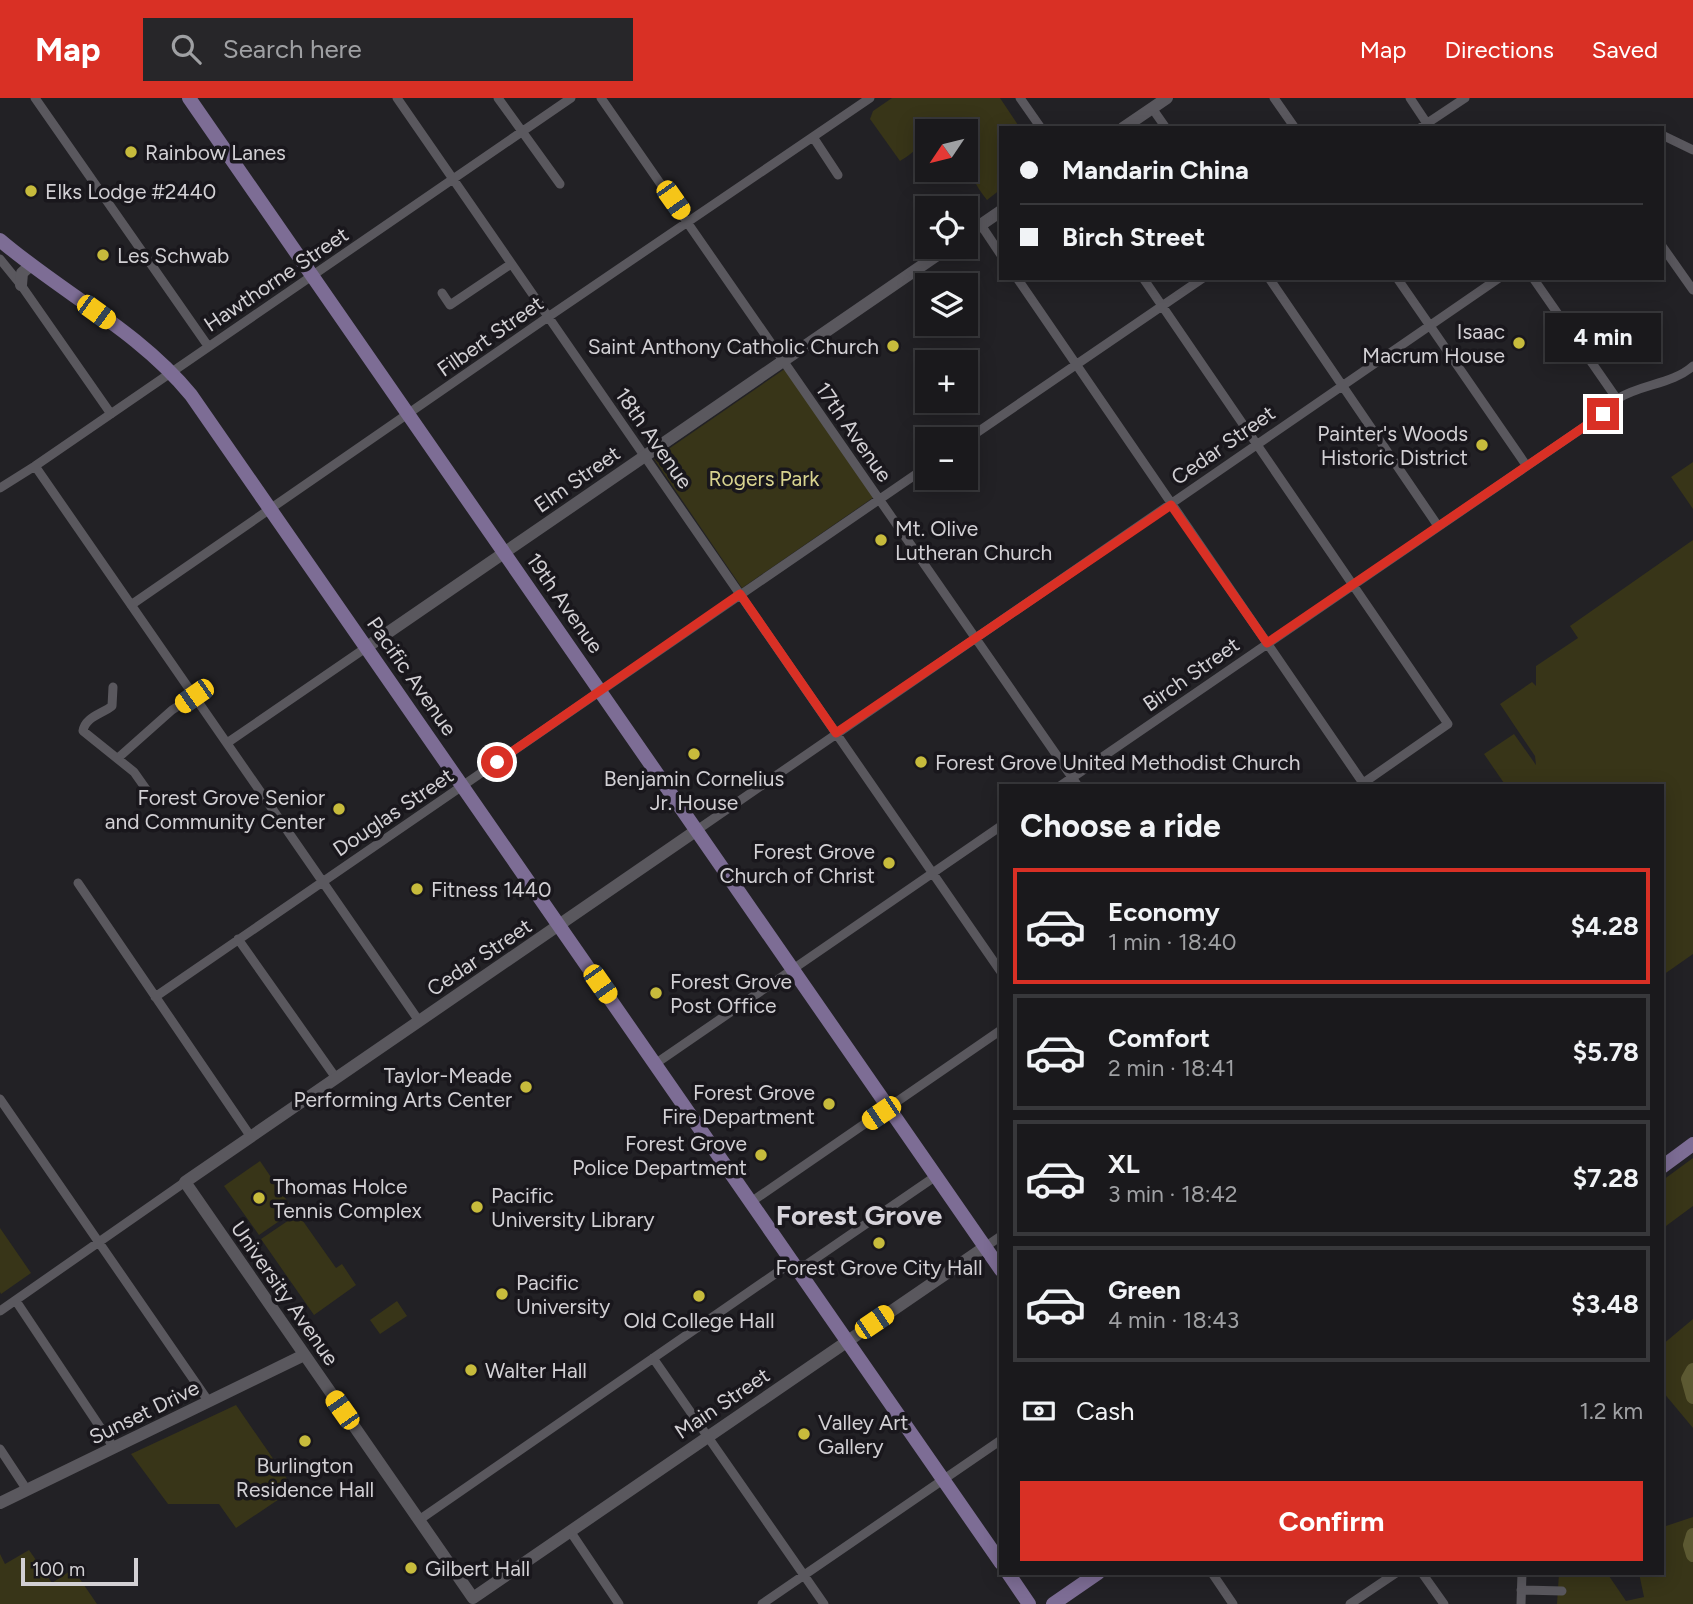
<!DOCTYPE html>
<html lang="en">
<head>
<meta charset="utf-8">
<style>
	body { margin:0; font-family:Figtree,sans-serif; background:#272629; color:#f1f3f6; height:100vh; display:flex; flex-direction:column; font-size:26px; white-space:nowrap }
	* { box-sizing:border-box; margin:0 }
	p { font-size:23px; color:#9fa0a3 }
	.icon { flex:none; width:38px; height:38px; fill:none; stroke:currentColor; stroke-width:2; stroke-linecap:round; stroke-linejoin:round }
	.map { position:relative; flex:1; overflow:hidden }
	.side { position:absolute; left:999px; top:686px; width:665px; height:791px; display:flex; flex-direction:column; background:#1a191c; border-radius:0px; box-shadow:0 4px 18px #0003,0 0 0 2px #38383b }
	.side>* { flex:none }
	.hud { position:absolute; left:999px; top:28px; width:665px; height:154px; border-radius:0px; box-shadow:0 4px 18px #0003,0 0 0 2px #38383b; display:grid; align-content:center; height:154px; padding:0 21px; background:#1a191c }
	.needle { width:46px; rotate:235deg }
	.controls { position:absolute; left:915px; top:21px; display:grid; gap:14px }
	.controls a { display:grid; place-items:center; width:63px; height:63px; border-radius:0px; background:#1a191c; box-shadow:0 4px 18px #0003,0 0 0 2px #38383b; font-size:35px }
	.scale { position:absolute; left:21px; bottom:18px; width:117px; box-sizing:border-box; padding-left:7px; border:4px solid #d2d0d4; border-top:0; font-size:19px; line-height:24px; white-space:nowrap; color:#d2d0d4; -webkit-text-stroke:5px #19171c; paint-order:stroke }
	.end { position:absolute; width:32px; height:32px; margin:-16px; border:9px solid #d93025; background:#fff; box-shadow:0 0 0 4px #fff }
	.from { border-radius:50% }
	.bubble { position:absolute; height:49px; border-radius:0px; background:#1a191c; box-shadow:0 4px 18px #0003,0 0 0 2px #38383b; font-size:23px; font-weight:700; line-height:49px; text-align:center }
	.car { position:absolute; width:21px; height:42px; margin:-21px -10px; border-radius:9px; box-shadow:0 0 5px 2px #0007; background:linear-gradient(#f5c518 24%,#345 0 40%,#f5c518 0 76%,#345 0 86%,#f5c518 0) }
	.hud b { display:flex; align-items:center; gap:24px; height:66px; font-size:26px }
	.hud b+b { border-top:2px solid #38383b }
	.hud i { width:18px; height:18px; background:#f1f3f6 }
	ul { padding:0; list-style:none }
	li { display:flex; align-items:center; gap:21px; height:116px; margin:0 14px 10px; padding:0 7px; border:4px solid #38383b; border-radius:0px }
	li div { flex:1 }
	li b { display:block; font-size:26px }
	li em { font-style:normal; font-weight:700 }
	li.selected { border-color:#d93025 }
	li>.icon { width:63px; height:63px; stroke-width:1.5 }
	h2 { padding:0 21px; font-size:32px; line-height:84px }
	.pay { display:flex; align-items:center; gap:18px; height:77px; padding:0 21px; font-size:26px }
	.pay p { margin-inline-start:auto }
	.action { display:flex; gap:14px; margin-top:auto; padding:14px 21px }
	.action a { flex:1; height:80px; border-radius:0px; background:#d93025; color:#fff; font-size:28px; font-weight:700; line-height:80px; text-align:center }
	header { display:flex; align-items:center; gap:42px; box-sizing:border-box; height:98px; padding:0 35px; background:#d93025; color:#fff }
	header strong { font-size:33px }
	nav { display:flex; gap:38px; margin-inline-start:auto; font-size:24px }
	.search { width:490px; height:63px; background:#272629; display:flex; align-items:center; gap:18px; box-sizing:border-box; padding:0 24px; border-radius:0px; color:#9fa0a3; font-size:26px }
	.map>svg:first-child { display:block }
</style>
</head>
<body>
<header>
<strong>Map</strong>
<div class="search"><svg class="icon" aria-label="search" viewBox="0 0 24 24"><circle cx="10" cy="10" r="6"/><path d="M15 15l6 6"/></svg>Search here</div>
<nav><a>Map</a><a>Directions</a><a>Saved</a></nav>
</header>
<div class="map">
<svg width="1693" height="1506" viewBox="0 0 1693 1506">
	<rect width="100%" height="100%" fill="#222125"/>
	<!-- green -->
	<path fill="#383518" d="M892,0H1000L1020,30H1001V91L987,102C970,81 963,62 971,36L966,35V33H950L930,24C926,43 917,53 900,63L870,21L873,13Z
		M786,270L874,399L742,490L654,361Z
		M1693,364V411L1671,379Z
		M1693,442V856L1663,877L1662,688H1506L1484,656L1514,636L1536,667L1535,658L1500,606L1532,584L1536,588V568L1578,540L1570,528Z
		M1693,1060V1108L1666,1128L1663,1124V1082Z
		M260,1063L294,1113L259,1137L224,1088Z
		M298,1116L336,1170L342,1166L356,1187L314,1217L261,1141Z
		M0,1130L31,1175L1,1196L0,1194Z
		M397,1203L407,1218L380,1236L370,1222Z
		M1693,1221V1330L1663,1294L1662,1247Z
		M236,1307L294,1391L236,1430L219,1406H168L131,1356Z
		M1693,1419V1506H1557L1559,1475H1607L1626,1503L1644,1499L1639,1475H1662L1663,1429Z
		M29,1452L52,1485L73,1471L97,1506H0V1456L5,1466Z"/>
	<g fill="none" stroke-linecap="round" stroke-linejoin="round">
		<!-- river -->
		<path stroke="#5c5932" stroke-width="14" d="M1693,1272L1688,1281L1693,1299
			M1693,1437L1690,1447L1693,1457"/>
		<!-- street -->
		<path stroke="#5a585e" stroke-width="9" d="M35,0L208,248
			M397,0L1001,874
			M498,0L560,86
			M601,0L1078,688
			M1020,0L1041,30
			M1274,0L1295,30
			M1410,0L1430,30
			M1152,10L1166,30
			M1420,30L1465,0
			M1662,37L1693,52
			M813,39L838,77
			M981,127L1001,157
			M1662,148L1693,192
			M0,161L21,187L111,316
			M1017,180L1365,688
			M1143,180L1448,626L1359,688
			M1269,180L1438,428
			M1397,180L1526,367
			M1533,180L1617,301
			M442,195L450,207L511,166
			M966,342L1203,180
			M35,368L419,923
			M0,390L35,368L571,0
			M131,507L548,219L870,0
			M113,589L112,608C102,616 85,619 83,633L134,674L146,691
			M227,645L367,549
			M118,660L172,612L194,598
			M1060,688L1603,316C1608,310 1613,304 1619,300C1642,286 1673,286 1693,268
			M697,732L1499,180
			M78,785L251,1039
			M238,841L336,980
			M155,899L928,368
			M655,966L1001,728
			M0,1001L209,1304
			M751,1104L1001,932
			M985,1149L1001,1138
			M16,1203L114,1350
			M0,1213L185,1084
			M653,1260L824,1506
			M0,1351L27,1392
			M419,1422L788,1167H806L936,1078
			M570,1433L619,1506
			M1212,1475L1233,1506
			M1422,1475L1444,1506
			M1521,1492L1562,1493
			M762,1506L1001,1342
			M1350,1506L1396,1475
			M1521,1506L1522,1475"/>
		<!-- secondary -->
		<path stroke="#5a585e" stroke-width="12" d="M1123,30L1167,0
			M966,137L1001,113
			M21,187L22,175L31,167
			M367,549L949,149
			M697,732L185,1084L473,1500L985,1149
			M0,1405L304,1257"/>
		<!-- primary -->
		<path stroke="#7d6d95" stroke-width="14" d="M189,0L1001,1172
			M0,142C62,195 139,233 191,297L1001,1465
			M1662,1069L1693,1046
			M1008,1475L1029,1506
			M1053,1506L1098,1475"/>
	</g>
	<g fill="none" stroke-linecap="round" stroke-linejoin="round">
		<!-- route -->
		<path stroke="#d93025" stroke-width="9" d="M497,664L740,496L836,635L1171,407L1267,545L1603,316"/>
	</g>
	<!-- markers -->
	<g fill="#c7bb3c" stroke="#19171c" stroke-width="2.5">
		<circle cx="131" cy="54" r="7"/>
		<circle cx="31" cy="93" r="7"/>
		<circle cx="103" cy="157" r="7"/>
		<circle cx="1519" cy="245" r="7"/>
		<circle cx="893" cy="248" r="7"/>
		<circle cx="1482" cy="347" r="7"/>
		<circle cx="881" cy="442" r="7"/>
		<circle cx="694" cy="656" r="7"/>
		<circle cx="921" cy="664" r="7"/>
		<circle cx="339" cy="711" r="7"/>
		<circle cx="889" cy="765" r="7"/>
		<circle cx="417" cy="791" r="7"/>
		<circle cx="656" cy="895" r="7"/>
		<circle cx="526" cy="989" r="7"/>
		<circle cx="829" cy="1006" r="7"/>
		<circle cx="761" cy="1057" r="7"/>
		<circle cx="259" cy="1100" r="7"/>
		<circle cx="477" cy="1109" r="7"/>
		<circle cx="879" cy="1145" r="7"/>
		<circle cx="502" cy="1196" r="7"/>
		<circle cx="699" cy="1198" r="7"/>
		<circle cx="471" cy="1272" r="7"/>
		<circle cx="804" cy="1336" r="7"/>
		<circle cx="305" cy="1343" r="7"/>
		<circle cx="411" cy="1470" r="7"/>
	</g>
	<g text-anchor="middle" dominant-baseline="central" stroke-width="7" stroke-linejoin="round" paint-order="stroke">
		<!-- poi labels -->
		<g font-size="21" fill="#d2d0d4" stroke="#19171c" text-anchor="start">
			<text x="145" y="54">Rainbow Lanes</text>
			<text x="45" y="93">Elks Lodge #2440</text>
			<text x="117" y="157">Les Schwab</text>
			<text x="1505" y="233" text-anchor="end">Isaac<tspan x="1505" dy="24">Macrum House</tspan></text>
			<text x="879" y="248" text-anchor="end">Saint Anthony Catholic Church</text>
			<text x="1468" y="335" text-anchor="end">Painter's Woods<tspan x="1468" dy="24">Historic District</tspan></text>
			<text x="895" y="430">Mt. Olive<tspan x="895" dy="24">Lutheran Church</tspan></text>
			<text x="935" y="664">Forest Grove United Methodist Church</text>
			<text x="694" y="680" text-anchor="middle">Benjamin Cornelius<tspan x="694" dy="24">Jr. House</tspan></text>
			<text x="325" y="699" text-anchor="end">Forest Grove Senior<tspan x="325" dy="24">and Community Center</tspan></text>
			<text x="875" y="753" text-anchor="end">Forest Grove<tspan x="875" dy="24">Church of Christ</tspan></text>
			<text x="431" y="791">Fitness 1440</text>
			<text x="670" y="883">Forest Grove<tspan x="670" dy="24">Post Office</tspan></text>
			<text x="512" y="977" text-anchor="end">Taylor-Meade<tspan x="512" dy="24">Performing Arts Center</tspan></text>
			<text x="815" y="994" text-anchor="end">Forest Grove<tspan x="815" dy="24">Fire Department</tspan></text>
			<text x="747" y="1045" text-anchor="end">Forest Grove<tspan x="747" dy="24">Police Department</tspan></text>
			<text x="273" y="1088">Thomas Holce<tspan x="273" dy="24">Tennis Complex</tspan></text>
			<text x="491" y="1097">Pacific<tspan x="491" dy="24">University Library</tspan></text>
			<text x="879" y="1169" text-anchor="middle">Forest Grove City Hall</text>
			<text x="516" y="1184">Pacific<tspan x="516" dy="24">University</tspan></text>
			<text x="699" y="1222" text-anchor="middle">Old College Hall</text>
			<text x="485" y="1272">Walter Hall</text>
			<text x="818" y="1324">Valley Art<tspan x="818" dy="24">Gallery</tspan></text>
			<text x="305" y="1367" text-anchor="middle">Burlington<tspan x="305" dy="24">Residence Hall</tspan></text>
			<text x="425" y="1470">Gilbert Hall</text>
		</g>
		<!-- street labels -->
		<g font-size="21" fill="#d2d0d4" stroke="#19171c">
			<text transform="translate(276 181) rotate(-34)">Hawthorne Street</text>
			<text transform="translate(490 238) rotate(-35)">Filbert Street</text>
			<text transform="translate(854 334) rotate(55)">17th Avenue</text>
			<text transform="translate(654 340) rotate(55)">18th Avenue</text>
			<text transform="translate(1223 347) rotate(-35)">Cedar Street</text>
			<text transform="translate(577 381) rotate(-35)">Elm Street</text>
			<text transform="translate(565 505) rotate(55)">19th Avenue</text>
			<text transform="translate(1191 576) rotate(-35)">Birch Street</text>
			<text transform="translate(412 578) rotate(55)">Pacific Avenue</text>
			<text transform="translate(393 714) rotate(-34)">Douglas Street</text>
			<text transform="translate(479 859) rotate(-34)">Cedar Street</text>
			<text transform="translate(285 1195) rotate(55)">University Avenue</text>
			<text transform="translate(722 1305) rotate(-34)">Main Street</text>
			<text transform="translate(144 1314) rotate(-26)">Sunset Drive</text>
		</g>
		<!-- park labels -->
		<g font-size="21" fill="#d8d38f" stroke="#19171c">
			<text x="764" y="380">Rogers Park</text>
		</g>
		<!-- district labels -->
		<g font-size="28" font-weight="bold" fill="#d6d3da" stroke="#19171c">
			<text x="859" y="1117">Forest Grove</text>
		</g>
	</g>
</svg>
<div class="controls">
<a><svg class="needle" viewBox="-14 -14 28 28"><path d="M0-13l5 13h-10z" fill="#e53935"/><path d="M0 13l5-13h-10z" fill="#9fa0a3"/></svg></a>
<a><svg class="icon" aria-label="locate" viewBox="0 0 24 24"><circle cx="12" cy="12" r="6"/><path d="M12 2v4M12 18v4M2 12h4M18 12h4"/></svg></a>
<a><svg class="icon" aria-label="layers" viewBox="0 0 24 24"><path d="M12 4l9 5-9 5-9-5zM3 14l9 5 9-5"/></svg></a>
<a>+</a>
<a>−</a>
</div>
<div class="scale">100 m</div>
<i class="end from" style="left:497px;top:664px"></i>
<i class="end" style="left:1603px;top:316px"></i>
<div class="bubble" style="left:1545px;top:215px;width:116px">4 min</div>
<i class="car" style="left:673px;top:102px;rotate:145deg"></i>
<i class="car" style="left:96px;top:214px;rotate:126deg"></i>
<i class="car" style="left:194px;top:598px;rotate:235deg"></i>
<i class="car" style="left:600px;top:886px;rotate:145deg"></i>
<i class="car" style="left:881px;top:1015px;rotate:236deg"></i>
<i class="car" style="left:874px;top:1224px;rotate:56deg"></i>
<i class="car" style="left:342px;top:1312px;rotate:325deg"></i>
<div class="hud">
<b><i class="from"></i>Mandarin China</b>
<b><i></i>Birch Street</b>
</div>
<section class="side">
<h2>Choose a ride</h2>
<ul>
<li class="selected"><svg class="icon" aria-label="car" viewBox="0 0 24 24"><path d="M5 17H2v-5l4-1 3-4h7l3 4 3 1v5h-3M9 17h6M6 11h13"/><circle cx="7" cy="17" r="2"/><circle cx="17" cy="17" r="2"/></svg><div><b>Economy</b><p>1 min · 18:40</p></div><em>$4.28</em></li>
<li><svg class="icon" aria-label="car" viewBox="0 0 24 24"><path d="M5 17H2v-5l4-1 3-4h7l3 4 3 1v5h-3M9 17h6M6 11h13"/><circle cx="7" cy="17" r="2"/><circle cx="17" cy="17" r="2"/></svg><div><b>Comfort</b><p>2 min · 18:41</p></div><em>$5.78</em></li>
<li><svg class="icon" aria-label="car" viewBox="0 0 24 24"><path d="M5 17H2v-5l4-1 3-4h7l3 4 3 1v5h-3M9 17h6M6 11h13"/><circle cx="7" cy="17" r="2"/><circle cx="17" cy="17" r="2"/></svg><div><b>XL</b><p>3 min · 18:42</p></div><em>$7.28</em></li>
<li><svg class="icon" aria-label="car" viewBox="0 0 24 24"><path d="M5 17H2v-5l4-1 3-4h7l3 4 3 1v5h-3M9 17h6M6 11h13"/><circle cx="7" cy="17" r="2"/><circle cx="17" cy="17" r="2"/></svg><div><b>Green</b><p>4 min · 18:43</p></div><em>$3.48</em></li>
</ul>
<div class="pay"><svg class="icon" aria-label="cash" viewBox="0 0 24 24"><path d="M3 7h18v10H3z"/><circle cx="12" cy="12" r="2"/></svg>Cash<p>1.2 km</p></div>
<div class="action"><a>Confirm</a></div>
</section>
</div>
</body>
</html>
